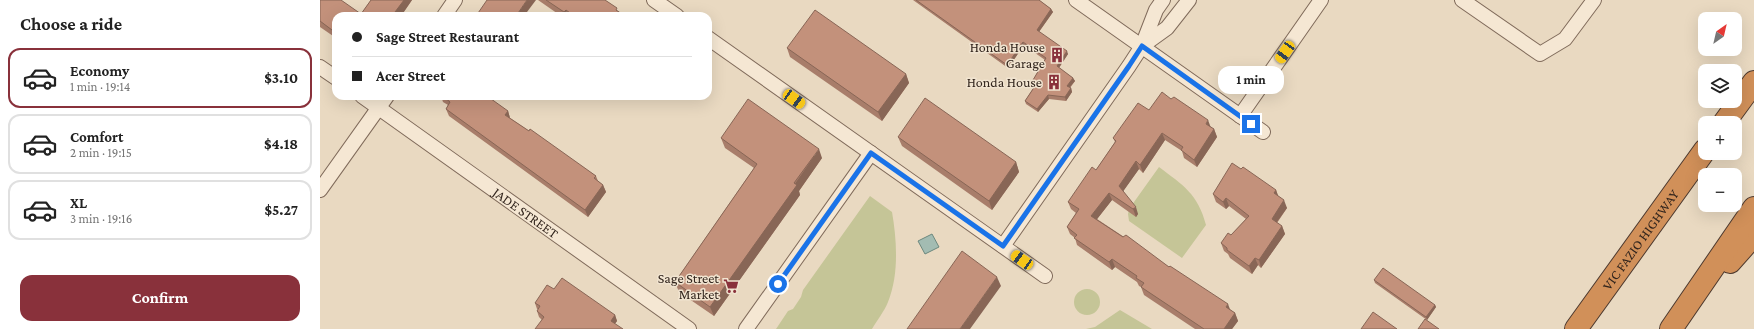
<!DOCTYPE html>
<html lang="en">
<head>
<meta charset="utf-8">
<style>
	body { margin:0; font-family:"Crimson Pro",serif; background:#f6f6f6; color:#222; height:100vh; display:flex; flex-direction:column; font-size:15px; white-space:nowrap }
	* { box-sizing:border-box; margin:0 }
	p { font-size:13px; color:#767676 }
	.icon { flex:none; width:22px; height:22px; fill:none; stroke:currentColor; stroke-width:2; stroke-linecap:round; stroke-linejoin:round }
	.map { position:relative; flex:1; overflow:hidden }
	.sheet { display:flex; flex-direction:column; background:#fff; width:320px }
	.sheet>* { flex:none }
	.banner { position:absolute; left:12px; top:12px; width:380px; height:88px; border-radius:12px; box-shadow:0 4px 16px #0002; display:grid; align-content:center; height:88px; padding:0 20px; background:#fff }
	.needle { width:26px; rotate:34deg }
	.controls { position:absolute; left:1378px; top:12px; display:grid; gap:8px }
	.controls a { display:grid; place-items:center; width:44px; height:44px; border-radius:8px; background:#fff; box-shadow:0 4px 16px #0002; font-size:20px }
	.end { position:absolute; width:18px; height:18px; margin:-9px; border:5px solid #1a73e8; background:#fff; box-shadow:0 0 0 2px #fff }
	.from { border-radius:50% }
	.bubble { position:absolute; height:28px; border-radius:12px; background:#fff; box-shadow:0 4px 16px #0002; font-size:13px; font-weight:700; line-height:28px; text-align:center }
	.car { position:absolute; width:12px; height:24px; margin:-12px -6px; border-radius:5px; box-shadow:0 0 3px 1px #0007; background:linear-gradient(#f5c518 24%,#345 0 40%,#f5c518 0 76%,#345 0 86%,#f5c518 0) }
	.banner b { display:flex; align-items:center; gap:14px; height:38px; font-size:15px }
	.banner b+b { border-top:1px solid #e0e0e0 }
	.banner i { width:10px; height:10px; background:#222 }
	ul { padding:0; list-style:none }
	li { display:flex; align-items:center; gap:12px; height:60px; margin:0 8px 6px; padding:0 12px; border:2px solid #e0e0e0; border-radius:12px }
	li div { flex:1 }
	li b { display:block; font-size:15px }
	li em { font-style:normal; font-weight:700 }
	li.active { border-color:#89313b }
	li>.icon { width:36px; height:36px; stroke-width:1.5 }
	h2 { padding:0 20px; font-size:18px; line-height:48px }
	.action { display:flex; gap:8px; margin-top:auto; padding:8px 20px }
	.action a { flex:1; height:46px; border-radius:12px; background:#89313b; color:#fff; font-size:16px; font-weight:700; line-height:46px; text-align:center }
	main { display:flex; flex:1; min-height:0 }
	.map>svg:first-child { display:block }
</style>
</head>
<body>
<main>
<section class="sheet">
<h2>Choose a ride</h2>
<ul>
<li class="active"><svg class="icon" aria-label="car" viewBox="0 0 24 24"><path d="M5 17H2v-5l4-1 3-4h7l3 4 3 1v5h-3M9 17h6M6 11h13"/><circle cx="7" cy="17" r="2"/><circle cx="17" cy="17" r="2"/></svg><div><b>Economy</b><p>1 min · 19:14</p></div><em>$3.10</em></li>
<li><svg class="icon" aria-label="car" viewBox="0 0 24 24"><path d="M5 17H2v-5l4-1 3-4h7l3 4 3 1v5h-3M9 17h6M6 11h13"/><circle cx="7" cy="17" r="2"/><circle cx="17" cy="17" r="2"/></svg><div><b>Comfort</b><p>2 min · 19:15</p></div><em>$4.18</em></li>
<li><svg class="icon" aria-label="car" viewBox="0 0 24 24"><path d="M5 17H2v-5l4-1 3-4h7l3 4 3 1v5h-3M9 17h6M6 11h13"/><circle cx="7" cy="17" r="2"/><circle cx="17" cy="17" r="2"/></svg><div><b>XL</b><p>3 min · 19:16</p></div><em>$5.27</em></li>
</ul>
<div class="action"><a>Confirm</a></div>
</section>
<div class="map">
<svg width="1434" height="329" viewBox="0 0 1434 329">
	<rect width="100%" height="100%" fill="#e9d9c1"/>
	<!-- green -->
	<path fill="#c5c597" d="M839,167C863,185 878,194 886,225L862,258L809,221L808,214L809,209Z
		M550,196L572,212C577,241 579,275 568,302C564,312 557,320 552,329H456L468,311L473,309L481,297L483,290Z
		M754 302a13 13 0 1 1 26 0a13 13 0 1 1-26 0Z
		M800,310L832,329H766L775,327Z"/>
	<!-- water -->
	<path fill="#a3bcb2" stroke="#6c887e" d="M612,234L619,247L605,254L598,241Z"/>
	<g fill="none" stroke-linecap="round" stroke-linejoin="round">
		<!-- minor casing -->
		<g stroke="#806b5b" stroke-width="16">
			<g id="minor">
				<path d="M334,0L357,16"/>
				<path d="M756,0L943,132"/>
				<path d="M1142,0L1220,54L1245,39L1274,0"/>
				<path d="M124,16L135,0"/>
				<path d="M388,38L725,276"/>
				<path d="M822,46L847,28L869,0"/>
				<path d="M0,67L16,78"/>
				<path id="s1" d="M42,96L369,329"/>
				<path d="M920,116L1001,0"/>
				<path d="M0,190L67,96"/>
				<path d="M683,246L809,66L822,46L836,10L843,0"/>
				<path d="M426,329L551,153"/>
			</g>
		</g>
		<!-- motorway casing -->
		<g stroke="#4e3a2f" stroke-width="24">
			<g id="motorway">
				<path d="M1404,123L1434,82"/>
				<path d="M1410,262L1434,235"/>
				<path id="s2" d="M1256,329L1385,150"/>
				<path d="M1351,329L1434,208"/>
			</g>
		</g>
		<!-- minor -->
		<use href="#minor" stroke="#f5e7d3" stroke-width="14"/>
		<!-- motorway -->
		<use href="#motorway" stroke="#d19059" stroke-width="22"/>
	</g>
	<!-- wall -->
	<path fill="#a87d6a" d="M0,0L41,14L51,0H92L81,16H16V38L0,27Z
		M218,0H285L299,12L305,16H241Z
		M593,0H719L731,9L733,12L719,32L748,54L739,68L753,78L755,81L750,88H751L752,92L746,101L729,99L718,112L706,104L705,101L716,84L714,83L713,80L725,60L704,45L688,68Z
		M467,48L586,74L589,83L562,121L470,57Z
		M121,96L188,111L190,118L276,176L278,181L283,185L286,192L268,217L129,116L126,109L128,105L123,102Z
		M829,110L890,127L894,129L897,137L877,167L864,158L862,151L845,140L823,173L819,169L803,191L818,214L816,217L792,200L777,219L849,267L915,313L918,321L912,329H875L824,295L821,287L819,286L817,282L795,267L792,270L757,245L755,238L750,234L747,227L756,213L751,209L748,202L776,170L795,142L793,138Z
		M578,137L696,162L699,172L672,210L582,146Z
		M401,138L502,158L479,191L480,195L394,316L359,292L355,282L434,168L405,148Z
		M956,190L958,196L967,208L957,223L962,226L965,234L941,268L938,265L932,274L910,258L908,254L904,251L901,243L911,235L926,219L909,206L906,209L896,202L893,194Z
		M1054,280L1115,305L1116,307L1107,320L1055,283Z
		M234,289L295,315L297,321L295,324L222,320L219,317L217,311L218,309H217L215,303Z"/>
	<!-- shaded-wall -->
	<path fill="#886656" d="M84,0H92L81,16H72Z
		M207,0H216L204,16H196Z
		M731,9L733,12L718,33L717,30Z
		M246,10L248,16H245L244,12Z
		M703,42L704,45L688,68L687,65Z
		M747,51L748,54L738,69L737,66Z
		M586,74L589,83L562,121L558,112Z
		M753,78L755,81L748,89L747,86Z
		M751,88L752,92L746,101L745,97Z
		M728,95L729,99L718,112L717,109Z
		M188,111L190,118L185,115Z
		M888,120L891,128L886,124Z
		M894,129L897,137L877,167L874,160Z
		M842,133L845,140L823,173L820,165Z
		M499,149L502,158L479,191L480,195L394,316L390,307Z
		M816,161L819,169L802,193L799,186Z
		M696,162L699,172L672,210L669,201Z
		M283,185L286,192L268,217L265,210Z
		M956,190L959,198L954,193Z
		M789,193L792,200L774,223L771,216Z
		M906,198L909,206L906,209L903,202Z
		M964,200L967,208L954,226L952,219Z
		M816,207L818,214L816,217L813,209Z
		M962,226L965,234L941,268L939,260Z
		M935,258L938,265L932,274L929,266Z
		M792,259L795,267L792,270L789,262Z
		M677,277L681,286L650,329H640Z
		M908,304L911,312L906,307Z
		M1115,305L1116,307L1107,320L1106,317Z
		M915,313L918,321L912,329H904Z
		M295,315L297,321L293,326L291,321Z"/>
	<!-- building -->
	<path fill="#c3917b" stroke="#886656" d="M0,0H21L41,14L51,0H84L72,16H16V33L0,21Z
		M167,0H207L196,16H156Z
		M226,0H285L297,8L296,10L305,16H254L246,10L244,12Z
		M596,0H719L731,9L717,30L747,51L737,66L753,78L747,86L751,88L745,97L728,95L717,109L705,101L717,83L713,80L726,58L703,42L687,65Z
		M495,10L586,74L558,112L467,48Z
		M842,92L851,99L854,97L888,120L886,124L894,129L874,160L861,150L863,147L842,133L820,165L816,161L799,186L816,207L813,209L789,193L771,216L803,237L806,235L849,267L850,266L908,304L906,307L915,313L904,329H884L821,287L824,283L816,278L817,276L792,259L789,262L754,238L757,235L747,227L759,209L748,202L772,167L776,170L796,141L793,138L818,103L829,110Z
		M123,96H167L188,111L185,115L209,131L210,129L276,176L274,178L283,185L265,210L126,109L130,102Z
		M605,98L696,162L669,201L578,137Z
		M428,99L499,149L474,183L477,185L390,307L355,282L437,164L401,138Z
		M912,163L921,169L923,167L956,190L954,193L964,200L952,219L962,226L939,260L935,258L929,266L907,250V248L901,243L908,233L911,235L929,216L906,198L903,202L893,194Z
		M642,251L677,277L640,329H587Z
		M1063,268L1115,305L1106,317L1054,280Z
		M242,278L295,315L291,321L303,329H215L224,317L217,311L220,306L215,303L227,285L234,289Z
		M1053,312L1077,329H1041Z
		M1105,319L1119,329H1098Z"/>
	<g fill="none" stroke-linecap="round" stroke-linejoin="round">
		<!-- route -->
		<path stroke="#1a73e8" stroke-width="5" d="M458,284L551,153L683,246L809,66L822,46L931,124"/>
	</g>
	<!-- icons -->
	<defs>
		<g id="building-bare" transform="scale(1.2)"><path d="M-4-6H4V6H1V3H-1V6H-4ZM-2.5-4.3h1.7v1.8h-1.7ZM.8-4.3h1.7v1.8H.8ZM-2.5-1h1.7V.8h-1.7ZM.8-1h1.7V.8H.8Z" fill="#89313b" stroke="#f1e4d0" stroke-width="2.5" paint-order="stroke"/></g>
		<g id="supermarket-bare" transform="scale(1.2)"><path d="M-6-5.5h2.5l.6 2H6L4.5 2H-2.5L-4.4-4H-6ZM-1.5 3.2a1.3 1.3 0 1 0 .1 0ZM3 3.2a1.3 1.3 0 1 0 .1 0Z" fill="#89313b" stroke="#f1e4d0" stroke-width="2.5" paint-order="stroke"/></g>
	</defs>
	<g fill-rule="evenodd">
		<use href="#building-bare" x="737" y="55"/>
		<use href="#building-bare" x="734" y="82"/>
		<use href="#supermarket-bare" x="411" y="286"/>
	</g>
	<g text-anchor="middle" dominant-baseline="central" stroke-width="3" stroke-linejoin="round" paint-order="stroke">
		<!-- poi labels -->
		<g font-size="14" fill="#32251d" stroke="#f1e4d0" text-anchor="end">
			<text x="725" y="47">Honda House<tspan x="725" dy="16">Garage</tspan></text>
			<text x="722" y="82">Honda House</text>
			<text x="399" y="278">Sage Street<tspan x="399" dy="16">Market</tspan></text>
		</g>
		<!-- street labels -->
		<g font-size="14" fill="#32251d" stroke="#f1e4d0">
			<text stroke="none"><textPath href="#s1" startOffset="201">JADE STREET</textPath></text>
			<text stroke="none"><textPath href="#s2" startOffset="110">VIC FAZIO HIGHWAY</textPath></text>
		</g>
	</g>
</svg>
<div class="controls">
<a><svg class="needle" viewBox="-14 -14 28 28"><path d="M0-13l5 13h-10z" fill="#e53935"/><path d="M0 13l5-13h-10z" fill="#767676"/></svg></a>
<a><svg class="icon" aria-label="layers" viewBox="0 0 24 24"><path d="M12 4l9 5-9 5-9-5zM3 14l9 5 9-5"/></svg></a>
<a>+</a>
<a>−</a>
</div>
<i class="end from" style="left:458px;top:284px"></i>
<i class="end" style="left:931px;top:124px"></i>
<div class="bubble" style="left:898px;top:66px;width:66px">1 min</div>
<i class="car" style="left:965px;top:52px;rotate:215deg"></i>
<i class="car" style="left:474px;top:99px;rotate:125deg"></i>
<i class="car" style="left:702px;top:260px;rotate:305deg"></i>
<div class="banner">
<b><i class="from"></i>Sage Street Restaurant</b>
<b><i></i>Acer Street</b>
</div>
</div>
</main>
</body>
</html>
